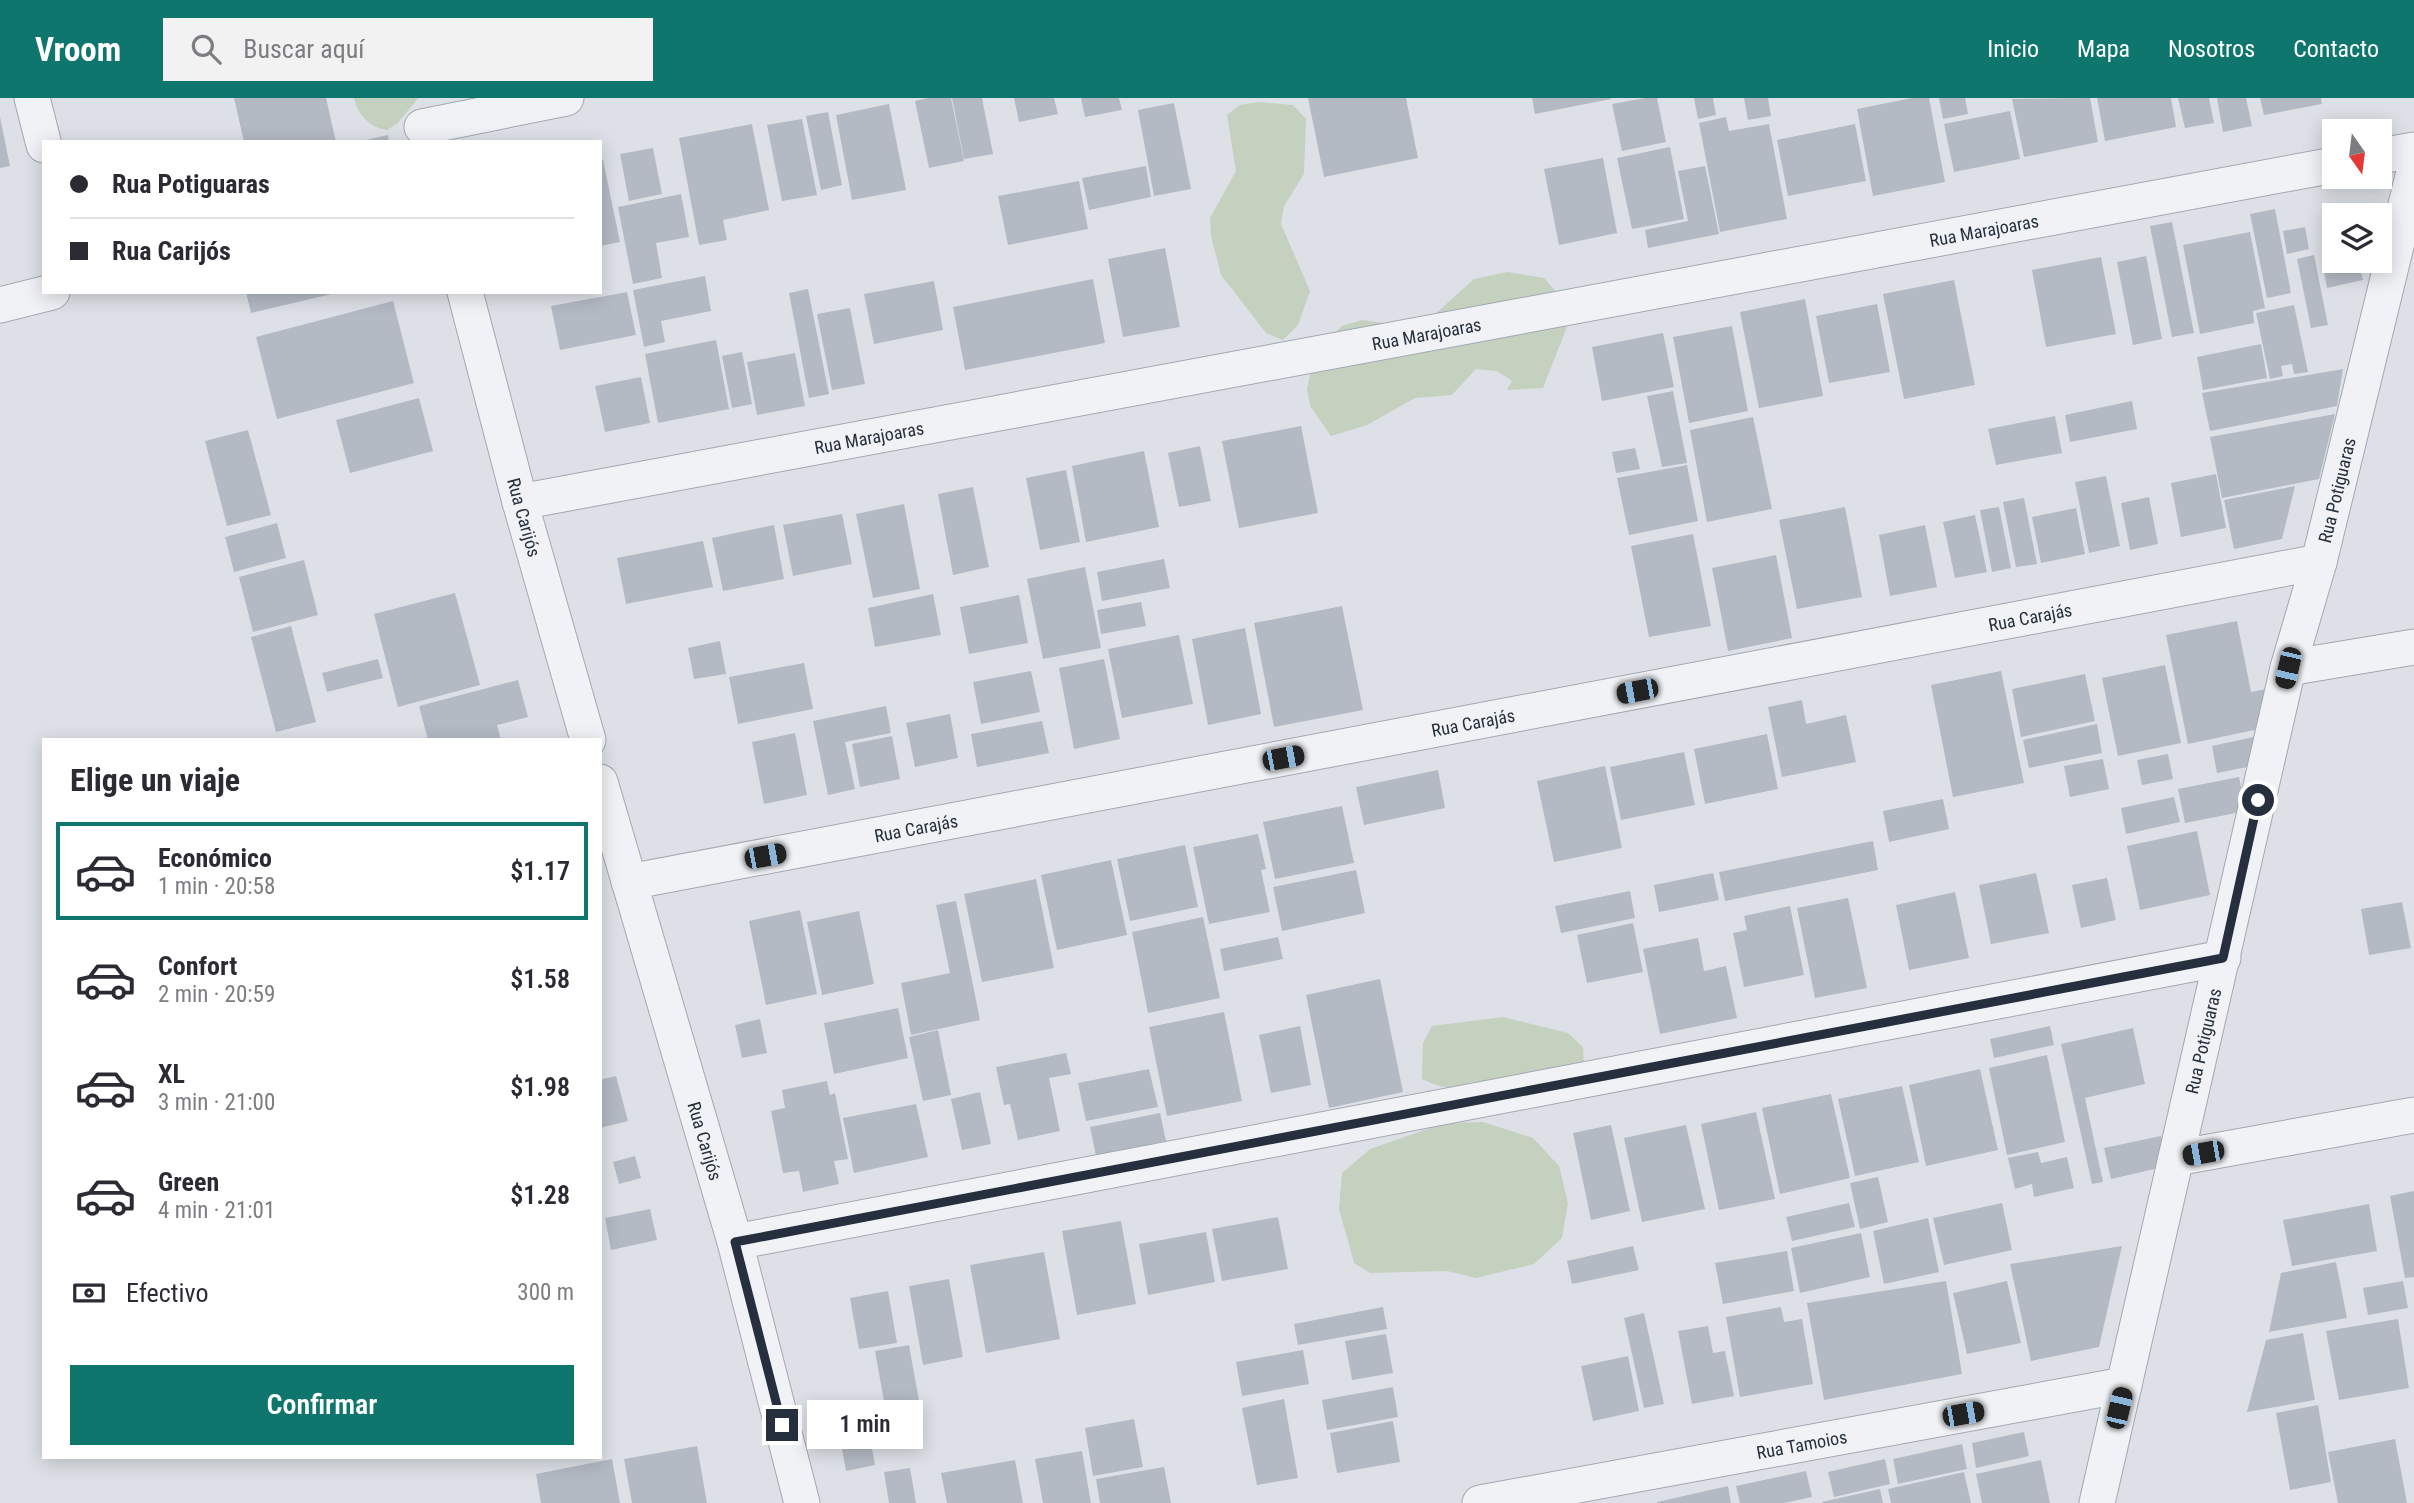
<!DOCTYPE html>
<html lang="es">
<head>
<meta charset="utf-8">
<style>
	body { margin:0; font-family:"Roboto Condensed",sans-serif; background:#f2f2f3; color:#2b2b33; height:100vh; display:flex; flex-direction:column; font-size:26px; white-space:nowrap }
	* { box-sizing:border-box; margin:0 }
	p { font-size:23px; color:#7c7c81 }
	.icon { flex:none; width:38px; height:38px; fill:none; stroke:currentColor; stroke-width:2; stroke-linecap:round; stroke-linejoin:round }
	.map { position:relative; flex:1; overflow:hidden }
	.sheet { position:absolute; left:42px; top:640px; width:560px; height:721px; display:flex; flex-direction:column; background:#fff; border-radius:0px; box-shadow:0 4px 18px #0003 }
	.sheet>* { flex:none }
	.hud { position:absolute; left:42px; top:42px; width:560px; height:154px; border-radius:0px; box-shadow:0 4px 18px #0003; display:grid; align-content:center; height:154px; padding:0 28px; background:#fff }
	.needle { width:46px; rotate:166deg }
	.buttons { position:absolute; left:2322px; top:21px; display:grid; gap:14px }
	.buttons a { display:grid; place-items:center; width:70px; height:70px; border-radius:0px; background:#fff; box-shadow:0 4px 18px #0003; font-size:35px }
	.end { position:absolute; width:32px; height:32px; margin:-16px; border:9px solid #262f3e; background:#fff; box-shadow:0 0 0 4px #fff }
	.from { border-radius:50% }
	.bubble { position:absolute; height:49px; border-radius:0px; background:#fff; box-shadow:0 4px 18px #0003; font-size:23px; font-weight:600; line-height:49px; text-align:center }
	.car { position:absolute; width:21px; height:42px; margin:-21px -10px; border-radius:9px; box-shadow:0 0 5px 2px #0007; background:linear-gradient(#222 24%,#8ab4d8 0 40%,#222 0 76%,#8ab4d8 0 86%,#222 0) }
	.hud b { display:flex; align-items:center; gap:24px; height:66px; font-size:26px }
	.hud b+b { border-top:2px solid #e1e1e2 }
	.hud i { width:18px; height:18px; background:#2b2b33 }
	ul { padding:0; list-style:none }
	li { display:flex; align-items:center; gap:21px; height:98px; margin:0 14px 10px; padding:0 14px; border:4px solid transparent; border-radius:0px }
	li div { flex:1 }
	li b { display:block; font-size:26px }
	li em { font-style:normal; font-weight:600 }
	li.active { border-color:#0f766e }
	li>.icon { width:63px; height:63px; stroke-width:1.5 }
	h2 { padding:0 28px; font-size:32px; line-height:84px }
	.pay { display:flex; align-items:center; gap:18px; height:77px; padding:0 28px; font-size:26px }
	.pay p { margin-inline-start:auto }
	.primary-button { display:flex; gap:14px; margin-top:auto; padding:14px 28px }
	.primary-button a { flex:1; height:80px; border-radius:0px; background:#0f766e; color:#fff; font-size:28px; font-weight:600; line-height:80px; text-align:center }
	header { display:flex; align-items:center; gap:42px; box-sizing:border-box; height:98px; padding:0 35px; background:#0f766e; color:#fff }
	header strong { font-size:33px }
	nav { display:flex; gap:38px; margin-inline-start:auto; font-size:24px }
	.search { width:490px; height:63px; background:#f2f2f3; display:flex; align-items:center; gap:18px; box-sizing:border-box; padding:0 24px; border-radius:0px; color:#7c7c81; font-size:26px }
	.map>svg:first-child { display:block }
</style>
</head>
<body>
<header>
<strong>Vroom</strong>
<div class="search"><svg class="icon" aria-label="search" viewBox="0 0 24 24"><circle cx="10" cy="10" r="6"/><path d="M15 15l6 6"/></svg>Buscar aquí</div>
<nav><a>Inicio</a><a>Mapa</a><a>Nosotros</a><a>Contacto</a></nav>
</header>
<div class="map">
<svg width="2414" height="1405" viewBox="0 0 2414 1405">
	<rect width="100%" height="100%" fill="#dde1e7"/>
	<!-- green -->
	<path fill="#c3d1be" d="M354,0H418L398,25L387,32C369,29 358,17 354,0Z
		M1258,4L1293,7L1306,21L1304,76L1284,108L1281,126L1310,193L1298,227L1283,242L1266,235L1221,177L1211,138L1210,120L1236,73L1227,17L1240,7Z
		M1507,174L1544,180L1566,205L1570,221L1543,290L1507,292L1512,283L1497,273L1476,271L1452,297L1415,300L1367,327L1331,338L1310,308L1307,291L1315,254L1342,228L1362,222L1397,227L1432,219L1474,181Z
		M1503,919L1568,935L1583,949L1584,968L1566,976L1471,984C1454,994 1439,989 1422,981L1423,945L1432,928Z
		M1483,1024L1533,1040L1559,1068L1568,1105L1562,1140L1534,1166L1476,1180L1447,1173L1370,1175L1354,1165L1339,1111L1342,1075L1370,1051L1445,1025Z"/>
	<!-- building -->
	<path fill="#b4bac4" d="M234,0H326L336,44H244Z
		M928,0H951L964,63L929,70L915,3Z
		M952,0H982L993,56L964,61Z
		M1014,0H1054L1058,16L1019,24Z
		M1081,0H1119L1122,12L1085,19Z
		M1308,0H1406L1418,60L1324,79Z
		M1532,0H1611V1L1535,16Z
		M1645,0H1657L1666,44L1622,53L1612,6Z
		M1694,0H1713L1716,17L1698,21Z
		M1744,0H1768L1771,18L1748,22Z
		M1912,0H1929L1945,84L1873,98L1857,11Z
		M1939,0H1965L1968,16L1943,21Z
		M2090,0L2098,44L2024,59L2012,1Z
		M2097,0H2171L2176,29L2105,43Z
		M2178,0H2209L2214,25L2185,30Z
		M2217,0H2246L2252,28L2223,34Z
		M2260,0H2321L2322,6L2264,17Z
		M1174,5L1191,91L1154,98L1138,12Z
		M889,6L906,92L852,102L836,17Z
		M2010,13L2020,61L1954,74L1944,26Z
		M828,14L842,87L821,92L806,18Z
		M0,19L10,68L0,70Z
		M1726,19L1729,33L1769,26L1787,121L1720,134L1699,25Z
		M802,21L817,97L782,103L767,27Z
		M752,26L769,112L723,122L727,142L699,147L679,40Z
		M1855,26L1866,83L1788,98L1777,42Z
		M388,37L389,44H362V43Z
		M1670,49L1684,121L1632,131L1617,60Z
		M653,50L662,96L629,103L620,56Z
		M1603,60L1617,135L1559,147L1544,71Z
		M603,62L620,144L600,148V63Z
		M1146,68L1151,99L1089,112L1082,80Z
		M1705,68L1719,136L1648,150L1645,132L1688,123L1678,73Z
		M1079,83L1088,131L1008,147L998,98Z
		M681,96L689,139L656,145L662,180L633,186L618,109Z
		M2275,111L2291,195L2267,200L2250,116Z
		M2172,124L2194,235L2172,239L2150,128Z
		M2305,129L2309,151L2287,156L2283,133Z
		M2250,134L2265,210L2253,213L2254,225L2200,236L2183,147Z
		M1165,150L1180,229L1123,239L1108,161Z
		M2314,157L2328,227L2311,230L2297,161Z
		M2146,158L2162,241L2133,247L2117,164Z
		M2101,159L2116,236L2046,249L2032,172Z
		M2359,166L2363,182L2327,190L2324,174Z
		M705,178L711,213L661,223L665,244L644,249L633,192Z
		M1093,181L1105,245L965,272L953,209Z
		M1954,182L1975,287L1904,301L1883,196Z
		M934,183L943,232L874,246L864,196Z
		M808,191L829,296L809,300L789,195Z
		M246,194H336V195L251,215Z
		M627,194L636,237L560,252L551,208Z
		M1805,201L1823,298L1759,310L1740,214Z
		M393,203L414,285L277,321L256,239Z
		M1877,206L1890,274L1829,285L1816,218Z
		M2294,207L2308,274L2294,276L2292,266L2281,268L2283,278L2270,281L2256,215Z
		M850,210L865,286L832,292L817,216Z
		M1732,228L1748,313L1689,325L1673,239Z
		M1663,235L1674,289L1602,303L1592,249Z
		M716,242L729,311L658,325L645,256Z
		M2261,246L2267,280L2203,292L2197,259Z
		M742,254L752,306L732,310L722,258Z
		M795,255L805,308L757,317L747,264Z
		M2343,271L2337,308L2210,333L2202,295Z
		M641,279L650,325L605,334L595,288Z
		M1673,293L1687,365L1662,369L1647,298Z
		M419,300L433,353L350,375L336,322Z
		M2132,303L2137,331L2070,344L2065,317Z
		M2335,316L2319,381L2222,400L2210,339Z
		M2055,318L2062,355L1996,367L1988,331Z
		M1753,319L1772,411L1707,424L1690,332Z
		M1301,328L1318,415L1239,430L1222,343Z
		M248,332L271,417L227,428L205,343Z
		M1200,348L1211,403L1179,409L1168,355Z
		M1635,350L1640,371L1616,375L1612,354Z
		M1144,353L1159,429L1086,444L1072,368Z
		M1687,367L1698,423L1629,437L1617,380Z
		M1066,372L1080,444L1040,452L1026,380Z
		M2216,376L2226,430L2181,439L2171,385Z
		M2106,378L2120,448L2089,455L2075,384Z
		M2295,388L2282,441L2234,451L2224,402Z
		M973,389L989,469L953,477L938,396Z
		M2149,399L2158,446L2130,452L2121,405Z
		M2024,400L2037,466L2016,469L2003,404Z
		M904,406L920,491L873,500L856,416Z
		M1845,409L1862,499L1797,511L1779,422Z
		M1999,409L2011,470L1992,474L1980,412Z
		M2076,410L2085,456L2041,465L2032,419Z
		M842,416L852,466L793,478L783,427Z
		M1975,417L1987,474L1955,480L1943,424Z
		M277,425L286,460L234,474L225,439Z
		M774,427L784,481L723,493L712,440Z
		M1925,427L1937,489L1890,498L1879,437Z
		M1693,436L1711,528L1649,539L1631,448Z
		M703,443L713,489L626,506L617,460Z
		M1776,457L1792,540L1728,553L1712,470Z
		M1164,461L1170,490L1102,503L1097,474Z
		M304,462L318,517L253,534L239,479Z
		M1085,469L1101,550L1043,561L1027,481Z
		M455,495L480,587L398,609L374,516Z
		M933,496L941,537L875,549L868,510Z
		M1019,497L1028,545L969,556L960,509Z
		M1141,504L1146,528L1101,536L1097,512Z
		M1342,508L1363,612L1274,629L1254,525Z
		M2237,523L2251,594L2271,590L2259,631L2188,646L2166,537Z
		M291,528L316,624L276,634L251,539Z
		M1245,530L1261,616L1208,627L1192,541Z
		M1179,537L1193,606L1122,620L1108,551Z
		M720,543L726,576L694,581L688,550Z
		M378,561L383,580L327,594L322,575Z
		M1104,561L1120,641L1074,651L1059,570Z
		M804,565L813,611L738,626L729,579Z
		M2165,567L2181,645L2118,658L2102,580Z
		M1031,573L1040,614L981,626L973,584Z
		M2001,573L2024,685L1953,699L1931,587Z
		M2085,576L2095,623L2021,639L2012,591Z
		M518,582L528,619L497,627L501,642H428L419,608Z
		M1802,602L1806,626L1846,617L1856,664L1782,679L1768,609Z
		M886,608L891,635L845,644L855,691L828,697L813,623Z
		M950,616L958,660L915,669L906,625Z
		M1042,623L1049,655L977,669L971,636Z
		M2097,626L2102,655L2029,670L2023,642Z
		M795,635L807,697L764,706L752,644Z
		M1767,636L1778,691L1705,706L1694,651Z
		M892,638L900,681L860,689L852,646Z
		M2258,638L2247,669L2217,675L2212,648Z
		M1684,654L1695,707L1621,722L1610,669Z
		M2168,656L2173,681L2142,687L2137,662Z
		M2103,661L2109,691L2070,699L2064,668Z
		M1605,668L1622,750L1554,764L1537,683Z
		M1438,672L1445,710L1364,727L1356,689Z
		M2239,679L2246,713L2185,725L2178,691Z
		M2174,699L2180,724L2126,736L2121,710Z
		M1943,701L1949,731L1889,744L1883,713Z
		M1342,708L1354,765L1275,781L1263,724Z
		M2197,733L2210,797L2140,812L2127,748Z
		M1258,736L1266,771L1261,772L1270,814L1209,826L1193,749Z
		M1873,743L1878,772L1725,803L1719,774Z
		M1185,747L1198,809L1130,823L1117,761Z
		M1111,762L1127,837L1057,852L1041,777Z
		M1356,772L1365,815L1282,833L1273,789Z
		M1713,775L1719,802L1659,814L1654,787Z
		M2036,775L2049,835L1991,846L1979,787Z
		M2107,780L2116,822L2081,830L2072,787Z
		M1036,781L1054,870L982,884L964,796Z
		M1630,793L1635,820L1561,835L1555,808Z
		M1955,794L1969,860L1909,872L1896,807Z
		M1848,800L1867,890L1815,900L1797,810Z
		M956,803L980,922L911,937L901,885L950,875L936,807Z
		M2402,804L2411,850L2369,857L2361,811Z
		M1790,808L1804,877L1744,889L1733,835L1747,832L1744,818Z
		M800,812L817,896L766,907L749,823Z
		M859,813L874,886L822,897L807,824Z
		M1203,819L1220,900L1148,915L1132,834Z
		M1633,825L1643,874L1587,885L1577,837Z
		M1278,839L1283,861L1224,873L1220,851Z
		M1698,840L1704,873L1726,868L1737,920L1660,936L1643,851Z
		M1380,881L1403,994L1329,1010L1306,897Z
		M898,910L908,960L834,976L824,925Z
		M1224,914L1242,1003L1167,1018L1149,929Z
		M760,921L767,955L742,960L735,927Z
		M1300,928L1311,987L1271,995L1259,937Z
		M2050,928L2054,947L1994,960L1990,941Z
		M2133,930L2145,986L2085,1000L2103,1084L2092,1086L2061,946Z
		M938,932L951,997L923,1003L909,939Z
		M1066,955L1071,976L1049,980L1060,1033L1018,1042L1010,1006L1004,1007L996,969Z
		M2047,957L2065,1044L2007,1057L1989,970Z
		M1149,971L1158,1009L1086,1023L1078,985Z
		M1980,971L1998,1052L1926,1068L1909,987Z
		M616,978L628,1023L600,1030V982Z
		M827,983L830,997L835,995L848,1061L834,1063L839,1086L803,1094L799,1073L783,1075L771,1013L785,1010L782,992Z
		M1902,988L1919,1064L1855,1078L1838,1001Z
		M980,994L991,1046L962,1052L951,1001Z
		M1831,996L1850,1080L1780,1096L1762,1010Z
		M916,1006L928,1059L854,1075L843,1020Z
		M1756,1014L1775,1101L1719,1112L1701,1026Z
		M1160,1015L1166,1043L1096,1058L1090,1029Z
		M1611,1027L1630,1113L1591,1122L1573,1035Z
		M1686,1027L1705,1111L1642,1124L1624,1040Z
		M2161,1038L2168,1068L2111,1081L2104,1050Z
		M2038,1054L2041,1065L2067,1059L2074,1090L2034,1099L2032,1086L2015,1091L2008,1060Z
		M635,1058L641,1080L619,1086L613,1064Z
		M1878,1079L1888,1124L1860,1131L1850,1085Z
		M2414,1093V1179L2405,1180L2390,1098Z
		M1849,1105L1855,1129L1792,1143L1786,1119Z
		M2002,1105L2012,1152L1944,1167L1933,1120Z
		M2369,1106L2377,1153L2292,1168L2283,1122Z
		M650,1111L657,1142L611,1152L605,1120Z
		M1278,1119L1288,1171L1222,1183L1212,1131Z
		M1928,1120L1939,1174L1884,1186L1873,1133Z
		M1121,1123L1136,1206L1077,1217L1062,1133Z
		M1206,1134L1215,1184L1148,1197L1139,1146Z
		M1861,1135L1870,1179L1800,1195L1791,1150Z
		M1633,1148L1639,1172L1572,1186L1567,1163Z
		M2122,1148L2099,1249L2031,1263L2010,1166Z
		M1787,1153L1794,1193L1723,1206L1715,1165Z
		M1044,1154L1060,1241L986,1255L970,1167Z
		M2336,1164L2347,1220L2269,1234L2281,1175Z
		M949,1181L963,1259L923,1267L909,1188Z
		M1946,1183L1962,1276L1824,1302L1807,1205Z
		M2007,1183L2021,1245L1967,1256L1953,1195Z
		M2403,1183L2408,1210L2368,1217L2363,1190Z
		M888,1193L897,1245L859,1251L850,1200Z
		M1383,1209L1387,1231L1298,1247L1294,1226Z
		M1781,1209L1784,1224L1802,1221L1813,1286L1740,1299L1726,1219Z
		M1644,1215L1664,1306L1644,1310L1624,1220Z
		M2398,1221L2409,1290L2339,1302L2326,1233Z
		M1708,1228L1713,1255L1725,1253L1734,1298L1692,1306L1678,1233Z
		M2303,1235L2315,1302L2247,1314L2266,1242Z
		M1386,1236L1393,1275L1352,1282L1345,1243Z
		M909,1247L923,1325L889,1331L875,1253Z
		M1303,1252L1309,1286L1242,1298L1236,1264Z
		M1628,1258L1639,1313L1593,1323L1581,1268Z
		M1393,1289L1398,1319L1327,1332L1322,1302Z
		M1284,1301L1298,1380L1257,1387L1242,1310Z
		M2318,1307L2331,1384L2290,1392L2276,1315Z
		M1134,1321L1143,1369L1093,1378L1085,1330Z
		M1393,1323L1400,1364L1337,1375L1330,1335Z
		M868,1330L875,1367L846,1373L839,1335Z
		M2024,1334L2029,1358L1976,1370L1972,1345Z
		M2395,1341L2407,1405H2338L2328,1354Z
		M1962,1346L1967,1371L1898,1386L1893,1361Z
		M697,1348L707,1405H632L624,1361Z
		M1082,1353L1091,1405H1043L1035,1361Z
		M612,1361L620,1405H541L536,1376Z
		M1885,1361L1890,1386L1834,1399L1828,1374Z
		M1015,1362L1023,1405H947L941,1375Z
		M2041,1362L2050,1405H1982L1976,1376Z
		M1164,1369L1171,1405H1100L1096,1381Z
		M910,1370L916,1405H889L884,1374Z
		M1806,1373L1812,1399L1784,1405H1740L1736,1388Z
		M1964,1374L1971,1405H1891L1888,1391Z
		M1728,1388L1731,1405H1657V1404Z
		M1880,1391L1883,1405H1822V1404Z"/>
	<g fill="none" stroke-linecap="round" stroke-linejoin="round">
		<!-- street casing -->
		<g stroke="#a2a8b1" stroke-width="37">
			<g id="street">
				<path d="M32,0L44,47"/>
				<path d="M422,29L566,0"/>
				<path d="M2380,58L2414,52"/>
				<path id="s1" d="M465,194L520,404L588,642"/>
				<path d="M0,207L52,194"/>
				<path id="s2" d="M520,404L2334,67"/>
				<path d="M2288,570L2414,549"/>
				<path id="s3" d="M600,684L735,1144L802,1405"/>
				<path id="s4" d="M629,784L2319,464"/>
				<path d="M2176,1060L2414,1017"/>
				<path d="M735,1144L2223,860"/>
				<path id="s5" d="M1480,1405L2124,1287"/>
				<path id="s6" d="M2097,1405L2288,570L2319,464L2414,74"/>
			</g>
		</g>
		<!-- street -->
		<use href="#street" stroke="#f0f2f5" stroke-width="35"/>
	</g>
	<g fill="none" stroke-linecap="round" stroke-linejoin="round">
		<!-- route -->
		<path stroke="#262f3e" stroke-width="9" d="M782,1327L735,1144L2223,860L2258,702"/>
	</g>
	<g text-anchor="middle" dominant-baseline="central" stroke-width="5" stroke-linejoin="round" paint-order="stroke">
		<!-- street labels -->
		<g font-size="18" fill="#262f3e" stroke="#ecf0f5">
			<text stroke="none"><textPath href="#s2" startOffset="1489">Rua Marajoaras</textPath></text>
			<text stroke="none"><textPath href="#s2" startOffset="922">Rua Marajoaras</textPath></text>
			<text stroke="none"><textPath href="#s2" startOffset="355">Rua Marajoaras</textPath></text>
			<text stroke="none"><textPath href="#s6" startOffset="1041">Rua Potiguaras</textPath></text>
			<text stroke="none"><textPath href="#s1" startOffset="233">Rua Carijós</textPath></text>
			<text stroke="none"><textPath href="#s4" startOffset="1426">Rua Carajás</textPath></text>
			<text stroke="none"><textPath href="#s4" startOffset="859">Rua Carajás</textPath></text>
			<text stroke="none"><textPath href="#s4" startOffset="292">Rua Carajás</textPath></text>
			<text stroke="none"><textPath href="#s6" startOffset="474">Rua Potiguaras</textPath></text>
			<text stroke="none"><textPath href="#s3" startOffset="374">Rua Carijós</textPath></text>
			<text stroke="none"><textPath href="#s5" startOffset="327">Rua Tamoios</textPath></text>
		</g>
	</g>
</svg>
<div class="buttons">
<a><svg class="needle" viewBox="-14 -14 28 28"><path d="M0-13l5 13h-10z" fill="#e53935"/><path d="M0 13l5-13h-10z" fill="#7c7c81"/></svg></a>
<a><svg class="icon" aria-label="layers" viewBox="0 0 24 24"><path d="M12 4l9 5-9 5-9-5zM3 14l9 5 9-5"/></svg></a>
</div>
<i class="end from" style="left:2258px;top:702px"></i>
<i class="end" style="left:782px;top:1327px"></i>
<div class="bubble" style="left:807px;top:1302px;width:116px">1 min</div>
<i class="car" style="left:2288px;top:570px;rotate:193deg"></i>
<i class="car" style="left:1637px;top:593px;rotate:259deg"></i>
<i class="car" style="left:1283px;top:660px;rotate:79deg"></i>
<i class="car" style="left:765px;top:758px;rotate:79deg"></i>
<i class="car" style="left:2203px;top:1055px;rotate:260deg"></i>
<i class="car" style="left:2119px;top:1310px;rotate:13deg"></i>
<i class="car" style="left:1963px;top:1316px;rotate:80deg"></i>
<div class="hud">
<b><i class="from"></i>Rua Potiguaras</b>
<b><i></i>Rua Carijós</b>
</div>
<section class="sheet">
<h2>Elige un viaje</h2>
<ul>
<li class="active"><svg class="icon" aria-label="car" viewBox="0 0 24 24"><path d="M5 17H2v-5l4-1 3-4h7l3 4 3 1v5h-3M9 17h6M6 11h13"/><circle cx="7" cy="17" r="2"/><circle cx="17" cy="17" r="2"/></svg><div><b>Económico</b><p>1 min · 20:58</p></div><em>$1.17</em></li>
<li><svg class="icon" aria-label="car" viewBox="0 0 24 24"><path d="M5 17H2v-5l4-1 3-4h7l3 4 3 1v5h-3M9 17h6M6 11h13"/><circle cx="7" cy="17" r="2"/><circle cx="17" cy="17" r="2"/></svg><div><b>Confort</b><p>2 min · 20:59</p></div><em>$1.58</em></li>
<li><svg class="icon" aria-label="car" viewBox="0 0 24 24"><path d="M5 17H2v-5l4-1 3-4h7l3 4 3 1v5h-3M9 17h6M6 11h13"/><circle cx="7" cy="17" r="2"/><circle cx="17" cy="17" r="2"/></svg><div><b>XL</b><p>3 min · 21:00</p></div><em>$1.98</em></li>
<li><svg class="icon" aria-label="car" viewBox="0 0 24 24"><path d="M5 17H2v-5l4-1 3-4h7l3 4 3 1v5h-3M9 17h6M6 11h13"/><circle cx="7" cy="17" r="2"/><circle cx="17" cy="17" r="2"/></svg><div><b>Green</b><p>4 min · 21:01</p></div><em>$1.28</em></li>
</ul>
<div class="pay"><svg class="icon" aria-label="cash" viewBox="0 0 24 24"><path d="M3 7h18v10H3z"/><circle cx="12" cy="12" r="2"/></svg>Efectivo<p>300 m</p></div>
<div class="primary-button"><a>Confirmar</a></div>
</section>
</div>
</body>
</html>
